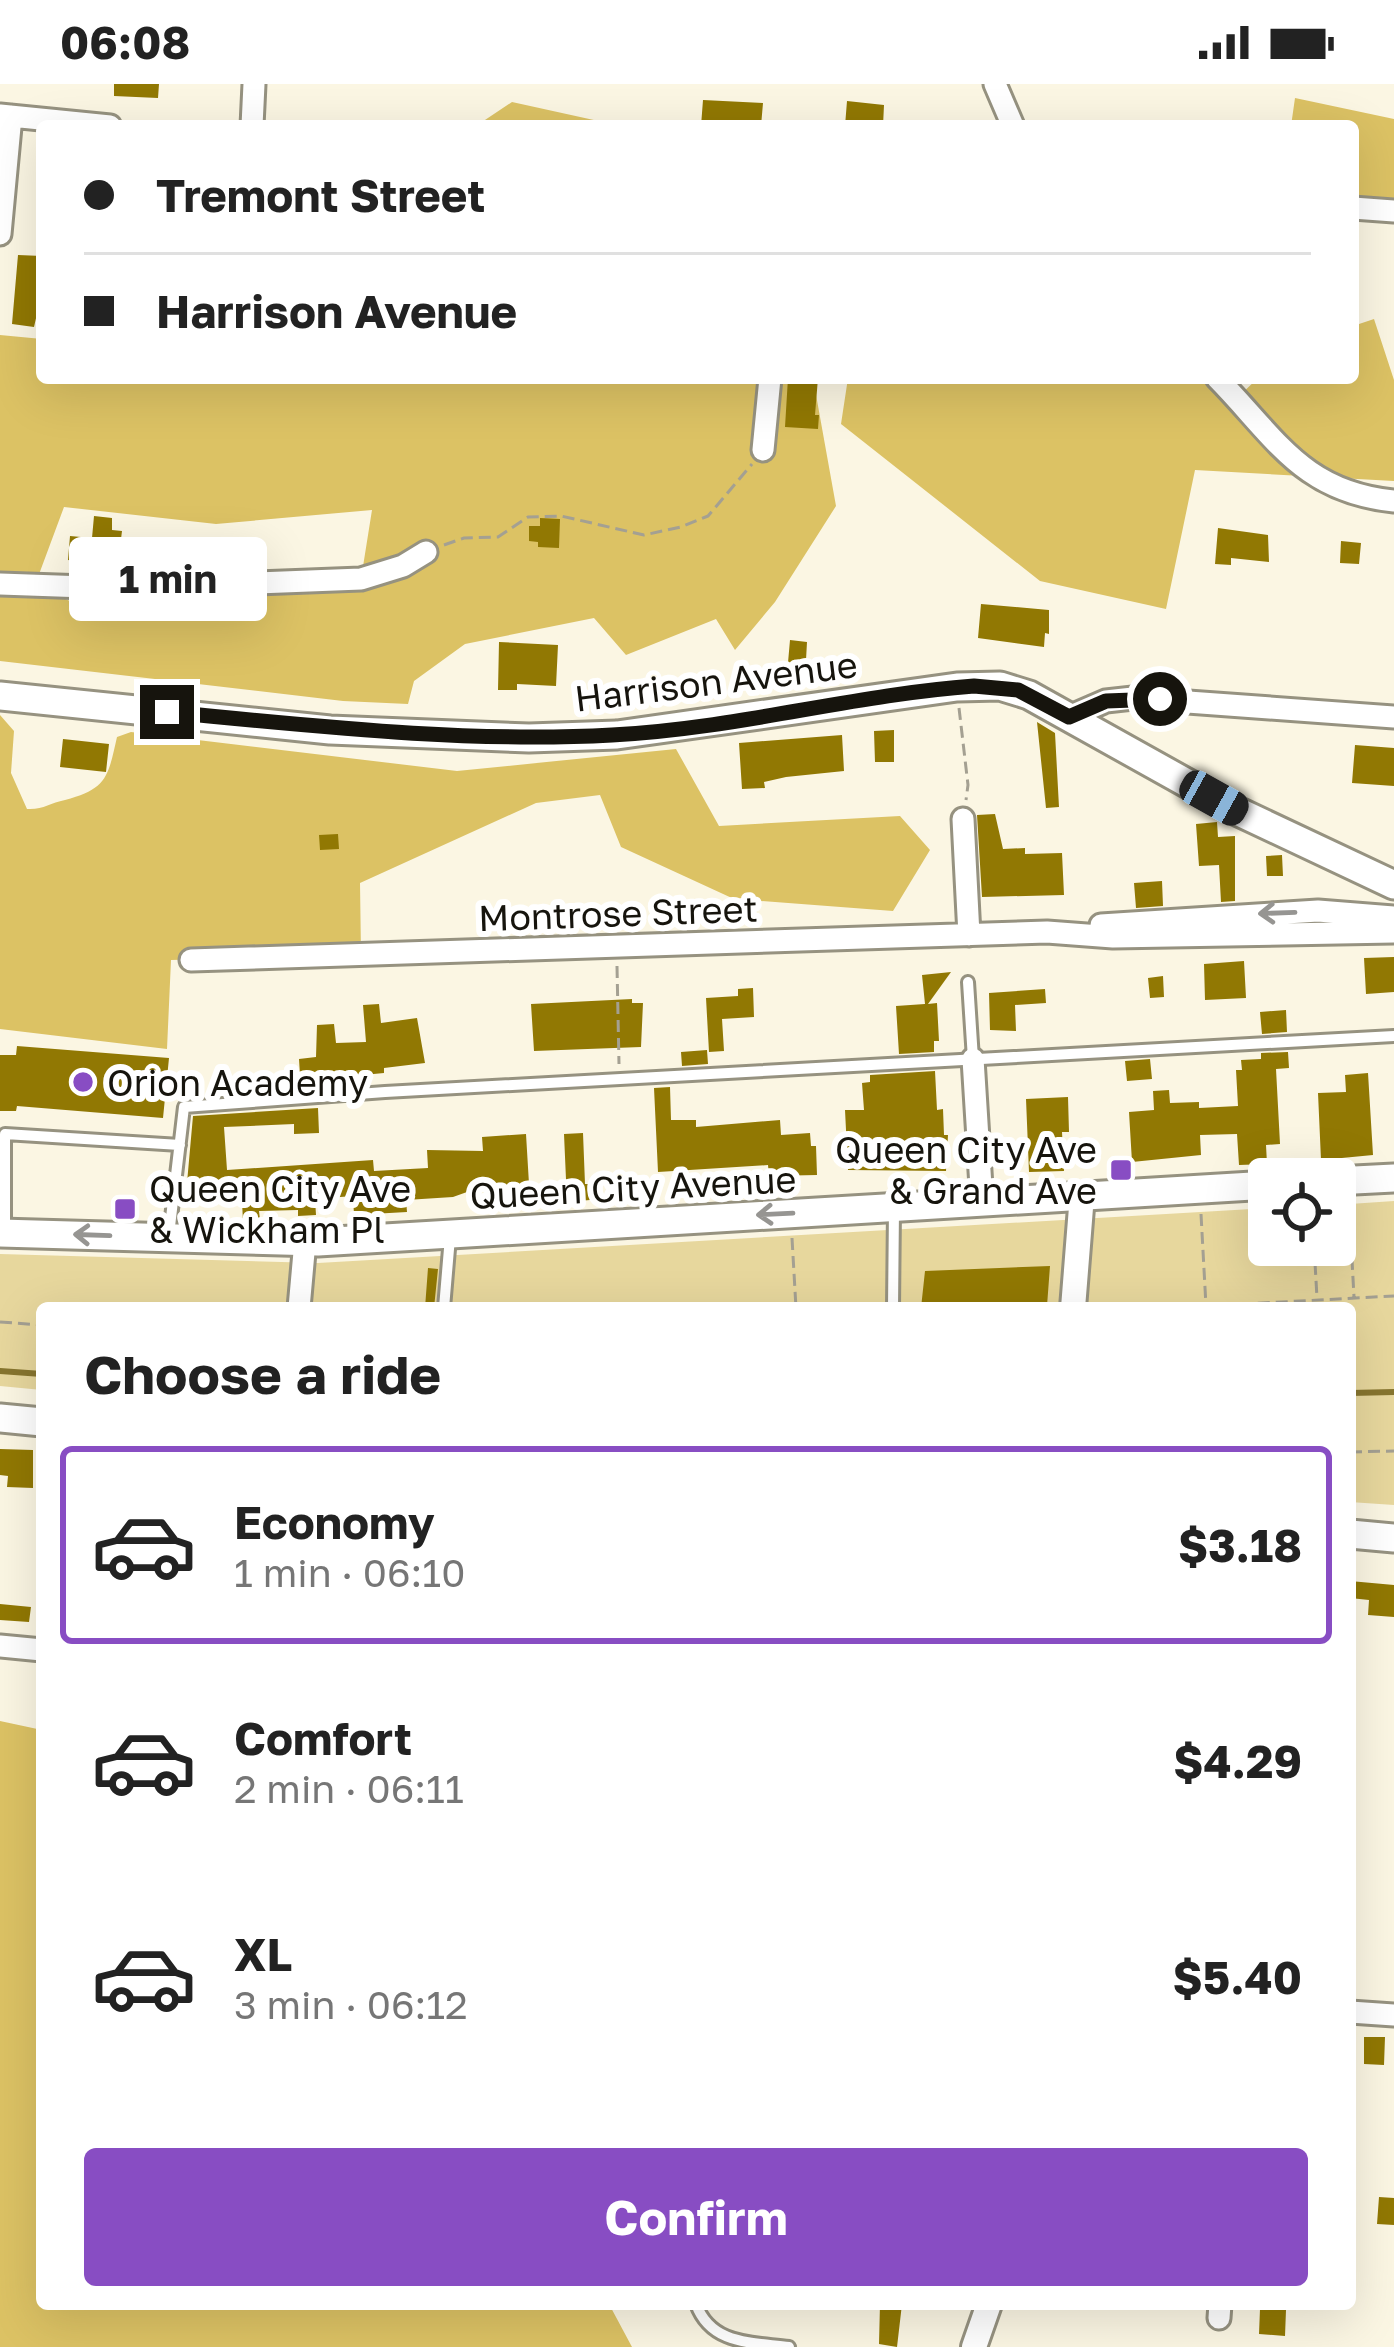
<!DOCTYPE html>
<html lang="en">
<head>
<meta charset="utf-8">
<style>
	body { margin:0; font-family:"Golos Text",sans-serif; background:#f2f2f2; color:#222; height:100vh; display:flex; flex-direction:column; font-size:45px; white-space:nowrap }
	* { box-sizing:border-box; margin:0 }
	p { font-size:39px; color:#767676 }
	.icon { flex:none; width:66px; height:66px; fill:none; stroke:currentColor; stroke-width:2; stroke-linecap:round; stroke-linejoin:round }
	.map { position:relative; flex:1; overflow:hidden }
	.side { position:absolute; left:36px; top:1218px; width:1320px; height:1008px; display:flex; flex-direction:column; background:#fff; border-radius:12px; box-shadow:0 12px 48px #0002 }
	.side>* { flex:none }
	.top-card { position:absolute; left:36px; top:36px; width:1323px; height:264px; border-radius:12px; box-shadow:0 12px 48px #0002; display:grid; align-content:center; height:264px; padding:0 48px; background:#fff }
	.controls { position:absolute; left:1248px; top:1074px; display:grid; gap:24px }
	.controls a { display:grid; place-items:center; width:108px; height:108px; border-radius:12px; background:#fff; box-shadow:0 12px 48px #0002; font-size:60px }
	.end { position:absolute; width:54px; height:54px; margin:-27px; border:15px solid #16140d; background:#fff; box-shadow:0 0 0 6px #fff }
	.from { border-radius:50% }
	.bubble { position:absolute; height:84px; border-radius:12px; background:#fff; box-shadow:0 12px 48px #0002; font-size:39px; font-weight:700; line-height:84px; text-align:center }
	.car { position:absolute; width:36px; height:72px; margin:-36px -18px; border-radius:15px; box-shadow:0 0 9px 3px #0007; background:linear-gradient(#222 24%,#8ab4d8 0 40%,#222 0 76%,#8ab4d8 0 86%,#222 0) }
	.top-card b { display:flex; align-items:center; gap:42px; height:114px; font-size:45px }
	.top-card b+b { border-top:3px solid #e0e0e0 }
	.top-card i { width:30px; height:30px; background:#222 }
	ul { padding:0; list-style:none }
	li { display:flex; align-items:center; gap:36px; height:198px; margin:0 24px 18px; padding:0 24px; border:6px solid transparent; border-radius:12px }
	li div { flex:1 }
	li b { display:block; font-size:45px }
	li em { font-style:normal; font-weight:700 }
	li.active { border-color:#884dc3 }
	li>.icon { width:108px; height:108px; stroke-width:1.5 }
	h2 { padding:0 48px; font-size:54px; line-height:144px }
	.action { display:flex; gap:24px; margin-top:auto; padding:24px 48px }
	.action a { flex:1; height:138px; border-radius:12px; background:#884dc3; color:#fff; font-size:48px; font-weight:700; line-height:138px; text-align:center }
	.status { display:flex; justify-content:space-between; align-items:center; height:84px; padding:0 60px; background:#fff; direction:ltr }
	.status svg { height:33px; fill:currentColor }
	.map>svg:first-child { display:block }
</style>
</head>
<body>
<div class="status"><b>06:08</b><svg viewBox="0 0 49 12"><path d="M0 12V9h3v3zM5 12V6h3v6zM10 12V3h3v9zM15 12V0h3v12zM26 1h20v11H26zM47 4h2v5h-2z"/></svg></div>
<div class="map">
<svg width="1394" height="2263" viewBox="0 0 1394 2263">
	<rect width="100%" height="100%" fill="#fbf6e3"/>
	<!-- green -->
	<path fill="#e7d79d" d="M1394,1117V1421L1350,1418V1224H42V1306L0,1302V1170L318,1179L1269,1124V1161H1335V1121Z"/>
	<!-- forest -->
	<path fill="#dcc264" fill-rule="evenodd" d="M1295,14L1394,35V127L1353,124V42H1291Z
		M512,18L621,42H476Z
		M1374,235L1394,296V397L1195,386L1166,525L1040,497L841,340L848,294H1217L1237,314L1258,294H1353V242Z
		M0,251L42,255V294H813L836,422L775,518L735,566L716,535L626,571L594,534L465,560L414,597L408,620L343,617L0,577ZM64,423L216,440L372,426L361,495L200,507L204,528L85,524L35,501Z
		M0,631L14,647L11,689L27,725C43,726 50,719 65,716C107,705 108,693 117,653L131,648L457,687L676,665L719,742L900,732L930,766L893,827L734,815L621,763L600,711L536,719L360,799L361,871L171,876L167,965L0,945Z
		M0,1637L42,1646V2220H609L632,2263H0Z"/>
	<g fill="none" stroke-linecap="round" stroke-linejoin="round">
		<!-- stream -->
		<path stroke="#87752f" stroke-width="6" d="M0,1287L42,1290
			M1350,1309L1394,1308"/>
	</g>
	<!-- building -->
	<path fill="#917803" d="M114,0H159L158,14L114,12Z
		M703,16L763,19L761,42H701Z
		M847,17L884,21L883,42H845Z
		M18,171L42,172V208L34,243L12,240Z
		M788,294H818L815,331H819L818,345L785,343Z
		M94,432L112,434V446L122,447L121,455L156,459L157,453L172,454L169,485L132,482L131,485L118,484L68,476L70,452L92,454Z
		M540,434L560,435L559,464L538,463V458L529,457V442H540Z
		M1218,444L1268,451L1269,478L1231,474V481L1215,480Z
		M219,454L244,455L241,486L217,485Z
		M1341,457L1361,459L1359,480L1340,479Z
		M981,520L1049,526V550L1045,549L1044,563L978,554Z
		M790,556L807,558L806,576H812L810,592L787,590Z
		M499,558L558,561L556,602L517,600V606H498Z
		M1037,638L1055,649L1059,723L1046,724Z
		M894,646V678H875L874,647Z
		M842,651L844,687L786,693L764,698L765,704L742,705L739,659Z
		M63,655L109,660L106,688L60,683Z
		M1355,661L1394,664V702L1352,699Z
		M995,730L1003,765L1025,764V770L1062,769L1064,811L982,813L977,731Z
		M1217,738L1218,753L1235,752V817L1221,818L1219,781L1199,782L1196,740Z
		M338,750L339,765L320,766L319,751Z
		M1282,771L1283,792H1267L1266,772Z
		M1162,797L1163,822L1136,824L1134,799Z
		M1394,873V908L1366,910L1364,874Z
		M1244,877L1246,914L1205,916L1204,880Z
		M951,888L928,920L937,919L939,957H934V968L899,970L896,922L925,920L922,891Z
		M1163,892L1164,913L1150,914L1148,894Z
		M753,904L754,933L722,935L724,967L709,968L706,914L738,912V905Z
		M1045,905L1046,919L1015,921L1016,947L990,946L989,909Z
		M632,915V919H643L641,963L534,967L531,920Z
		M379,920L381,939L417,934L425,979L384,984V989L363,991H300L299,975L316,973L317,941L334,940L336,959L366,958L363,921Z
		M1286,926L1287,948L1262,950L1260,928Z
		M17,962L169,974L163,1034L17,1022L16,1027H0V971H16Z
		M707,966L708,980L682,982L681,968Z
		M1288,968L1289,984L1276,985L1280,1060L1266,1061L1267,1080L1239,1081L1237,1050L1200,1051L1201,1071L1132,1078L1129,1028L1154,1026L1153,1007L1169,1006L1170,1019L1199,1018V1024L1238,1022L1236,986H1242L1241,976L1261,975V969Z
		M1150,975L1152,995L1127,997L1125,977Z
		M935,987L937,1026L943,1025L944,1051H948L946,1087L848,1086L845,1026H864L862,999L870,998V991Z
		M1368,989L1373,1071L1321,1076L1318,1009L1346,1008L1345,991Z
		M670,1003L671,1036H696V1043L780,1036L781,1051L810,1049L811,1062H816L817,1091L769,1092L768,1081L658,1088L654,1004Z
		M1068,1013L1069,1048H1062L1064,1087L1029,1088L1026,1015Z
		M318,1024L319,1049L294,1050V1040L224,1043L227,1086L373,1076L374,1087L428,1084L427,1066L483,1067L482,1053L526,1050L529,1100L481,1103L453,1113L406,1116L407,1128L354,1131L353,1112L315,1115L316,1131L298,1132V1126L259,1127L260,1136L243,1137L242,1118L214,1119V1113L191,1115V1110H186L193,1032Z
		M583,1049L585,1100H589L590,1116L567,1118L564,1050Z
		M1050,1182L1047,1222L921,1224L925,1187Z
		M428,1184L438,1185L434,1224H425Z
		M0,1365L33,1366V1404L7,1403L8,1392L0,1391Z
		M1350,1497L1394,1501V1533L1368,1531L1369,1516L1350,1514Z
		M0,1520L31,1523L29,1538L0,1536Z
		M1364,1953H1385L1384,1981L1364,1980Z
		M1379,2113L1394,2114V2141L1377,2140Z
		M880,2220H902L897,2263L879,2260Z
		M1260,2225L1286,2226L1285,2252L1259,2250Z"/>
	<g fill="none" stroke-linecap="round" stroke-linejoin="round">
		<!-- service casing -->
		<g stroke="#969280" stroke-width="16">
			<path id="service" d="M968,898L973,975
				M5,1148V1050L180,1061
				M169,1151L184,1023L385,1008L1394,952
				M444,1224L450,1153
				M893,1224L894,1125
				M696,2220C711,2261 751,2258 789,2263"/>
		</g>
		<!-- minor casing -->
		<g stroke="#969280" stroke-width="27">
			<path id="minor" d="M995,0L1013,42
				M0,31L110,42
				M252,42L254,0
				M1353,124L1394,127
				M0,150L11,32
				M1217,294C1276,354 1302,408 1394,417
				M763,366L770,294
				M0,500L200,507L257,499L361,495L403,482L426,468
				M1069,633L1106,617L1133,614L1394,633
				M963,735L969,851
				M1101,841L1318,827L1394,833
				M191,876L1047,848L1113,853L1394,848
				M973,975L982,1119
				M299,1224L305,1157
				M0,1562L42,1566
				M1350,1928L1394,1931
				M1219,2234L1220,2220"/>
		</g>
		<!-- tertiary casing -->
		<g stroke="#969280" stroke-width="30">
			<path id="tertiary" d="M1073,1224L1082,1111
				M974,2263L989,2220"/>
		</g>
		<!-- secondary casing -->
		<g stroke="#969280" stroke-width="33">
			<path id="secondary" d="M0,612L330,646L529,654L617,651L957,603L1000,602L1029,611L1237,727L1394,801
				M1335,1097L1394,1094
				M0,1149L318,1158L1269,1101
				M0,1334L42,1338
				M1350,1450L1394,1454"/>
		</g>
		<!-- path -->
		<path stroke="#a4a092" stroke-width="3" stroke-dasharray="12 6" stroke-linecap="butt" d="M444,461L464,454L498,453L528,433L561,432L644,451L681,443L708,432L752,380
			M959,624L968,701L966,716
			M617,882L619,980
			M1349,1120L1354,1213
			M1201,1130L1206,1222L1394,1212
			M792,1154L796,1224
			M1314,1161L1317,1214
			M0,1238L42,1241
			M1350,1368L1394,1367"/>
		<!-- service -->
		<use href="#service" stroke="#fff" stroke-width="10"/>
		<!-- minor -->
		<use href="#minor" stroke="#fff" stroke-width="21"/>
		<!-- tertiary -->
		<use href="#tertiary" stroke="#fff" stroke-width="24"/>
		<!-- secondary -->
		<use href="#secondary" stroke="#fff" stroke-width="27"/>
	</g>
	<!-- one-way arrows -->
	<defs><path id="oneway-shaft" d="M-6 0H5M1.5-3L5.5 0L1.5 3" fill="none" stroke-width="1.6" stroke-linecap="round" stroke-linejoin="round" transform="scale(3)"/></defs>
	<g stroke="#969592">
		<use href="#oneway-shaft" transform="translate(1277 829) rotate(178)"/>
		<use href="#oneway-shaft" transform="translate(775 1130) rotate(177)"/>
		<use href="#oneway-shaft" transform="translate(92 1151) rotate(-178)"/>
	</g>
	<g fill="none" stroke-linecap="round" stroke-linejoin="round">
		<!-- route -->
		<path stroke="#16140d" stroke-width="15" d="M167,628C315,642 463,659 612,651C734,645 852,611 974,602L1018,606L1069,633L1106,617L1160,615"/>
	</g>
	<!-- markers -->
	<g fill="#884dc3" stroke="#fff" stroke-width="4.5">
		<circle cx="83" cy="998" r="12"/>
		<rect x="1109" y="1074" width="24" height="24" rx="6"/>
		<rect x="113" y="1113" width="24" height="24" rx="6"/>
	</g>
	<g text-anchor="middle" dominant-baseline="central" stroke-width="12" stroke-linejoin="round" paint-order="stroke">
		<!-- street labels -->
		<g font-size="36" fill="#16140d" stroke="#fff">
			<text transform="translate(716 597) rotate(-7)">Harrison Avenue</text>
			<text transform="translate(618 829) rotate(-2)">Montrose Street</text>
			<text transform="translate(633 1103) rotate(-3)">Queen City Avenue</text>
		</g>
		<!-- poi labels -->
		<g font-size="36" fill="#16140d" stroke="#fff" text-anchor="start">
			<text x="107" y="998">Orion Academy</text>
			<text x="1097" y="1065" text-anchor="end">Queen City Ave<tspan x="1097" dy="41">&amp; Grand Ave</tspan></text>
			<text x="149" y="1104">Queen City Ave<tspan x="149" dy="41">&amp; Wickham Pl</tspan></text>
		</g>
	</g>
</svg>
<div class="controls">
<a><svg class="icon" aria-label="locate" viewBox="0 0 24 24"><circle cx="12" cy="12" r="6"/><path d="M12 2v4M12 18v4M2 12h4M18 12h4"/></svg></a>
</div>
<i class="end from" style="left:1160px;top:615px"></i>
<i class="end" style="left:167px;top:628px"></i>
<div class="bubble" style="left:69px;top:453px;width:198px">1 min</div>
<i class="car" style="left:1214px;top:714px;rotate:119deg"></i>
<div class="top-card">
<b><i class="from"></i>Tremont Street</b>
<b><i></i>Harrison Avenue</b>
</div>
<section class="side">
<h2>Choose a ride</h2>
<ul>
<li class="active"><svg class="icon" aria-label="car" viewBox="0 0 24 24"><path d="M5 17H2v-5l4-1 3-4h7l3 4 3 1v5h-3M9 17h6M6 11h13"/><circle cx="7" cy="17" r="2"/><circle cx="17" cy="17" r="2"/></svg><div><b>Economy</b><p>1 min · 06:10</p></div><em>$3.18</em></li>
<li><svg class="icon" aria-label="car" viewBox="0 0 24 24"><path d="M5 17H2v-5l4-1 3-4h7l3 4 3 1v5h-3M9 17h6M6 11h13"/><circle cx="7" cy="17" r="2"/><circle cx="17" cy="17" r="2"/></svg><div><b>Comfort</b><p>2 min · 06:11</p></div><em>$4.29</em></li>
<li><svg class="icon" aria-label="car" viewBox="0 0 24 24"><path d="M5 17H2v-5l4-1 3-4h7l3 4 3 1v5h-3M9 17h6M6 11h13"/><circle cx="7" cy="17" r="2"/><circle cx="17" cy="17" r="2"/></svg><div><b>XL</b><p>3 min · 06:12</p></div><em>$5.40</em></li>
</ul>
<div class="action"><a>Confirm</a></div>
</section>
</div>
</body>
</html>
